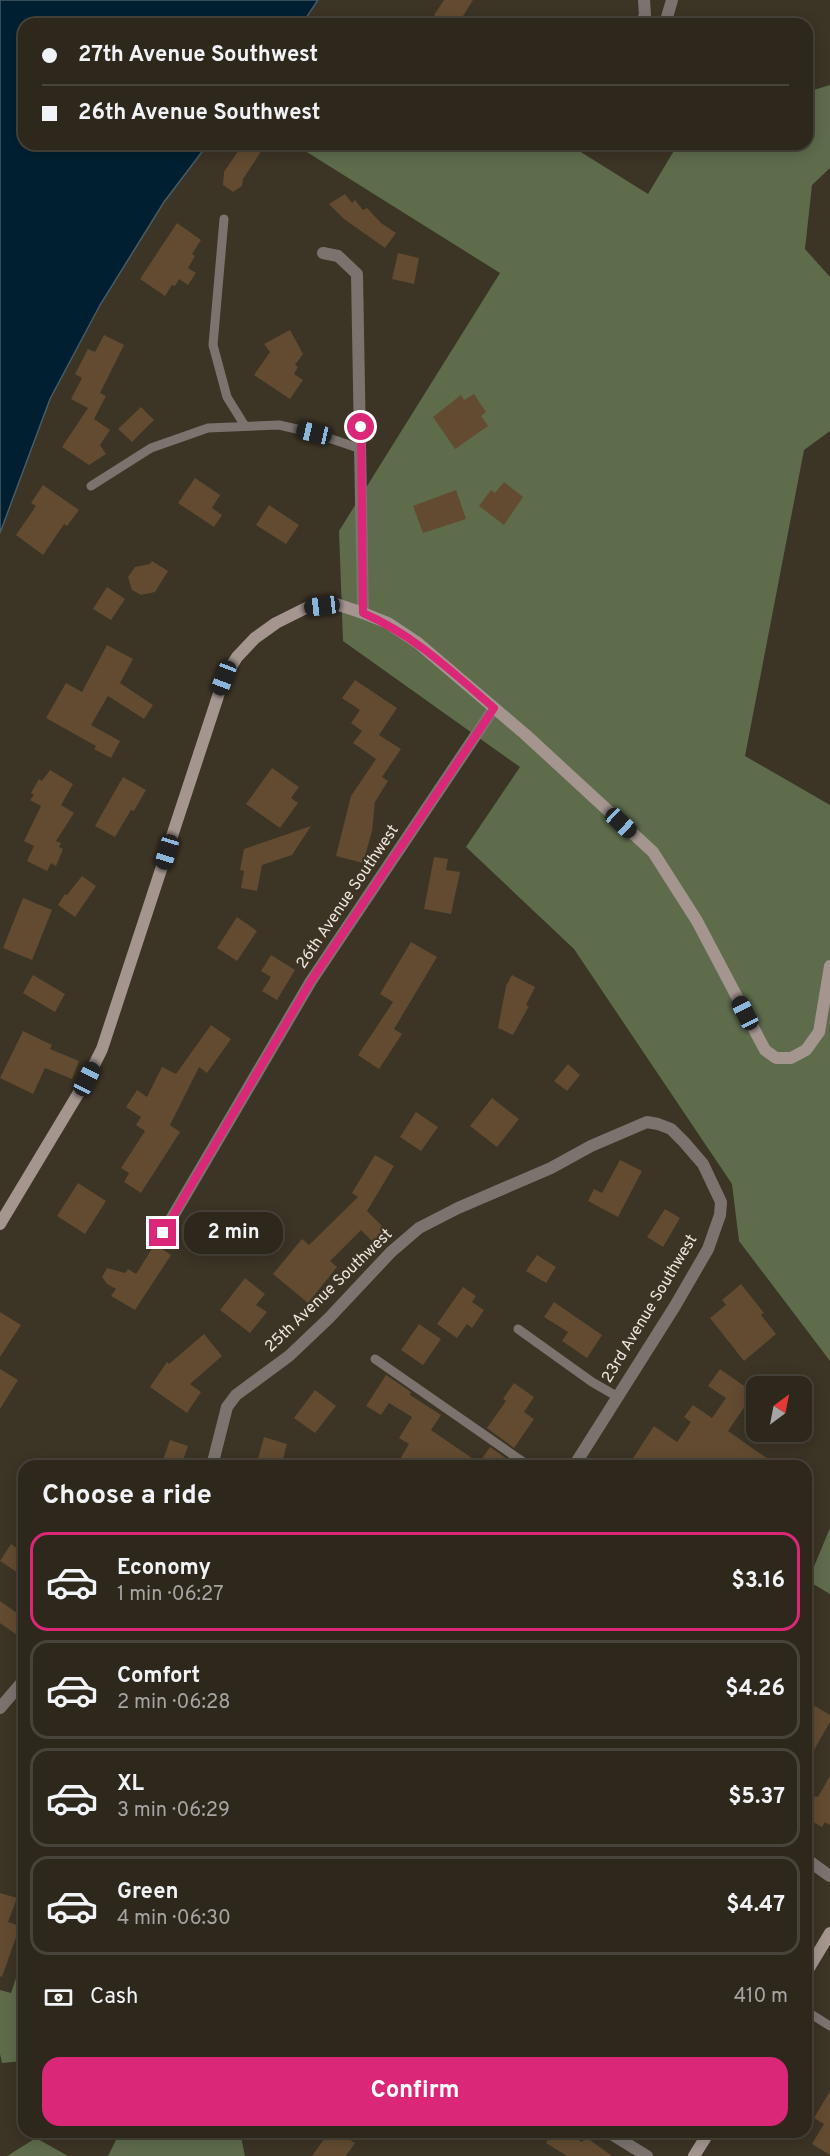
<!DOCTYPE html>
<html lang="en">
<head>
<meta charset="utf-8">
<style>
	body { margin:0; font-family:Overpass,sans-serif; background:#352f25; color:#f1f3f6; height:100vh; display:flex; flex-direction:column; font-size:22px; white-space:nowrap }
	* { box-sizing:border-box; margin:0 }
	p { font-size:20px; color:#a7a5a3 }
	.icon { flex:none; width:33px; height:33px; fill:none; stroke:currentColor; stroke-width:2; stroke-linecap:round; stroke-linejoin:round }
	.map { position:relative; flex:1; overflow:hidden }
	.sheet { position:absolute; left:18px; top:1460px; width:794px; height:678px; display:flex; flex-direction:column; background:#2d271c; border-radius:18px; box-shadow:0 3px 15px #0003,0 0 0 2px #48443b }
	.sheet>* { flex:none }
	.top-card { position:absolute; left:18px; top:18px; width:795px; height:132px; border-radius:18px; box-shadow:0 3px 15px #0003,0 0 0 2px #48443b; display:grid; align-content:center; height:132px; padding:0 24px; background:#2d271c }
	.needle { width:39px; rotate:32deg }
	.controls { position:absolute; left:746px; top:1376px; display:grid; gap:12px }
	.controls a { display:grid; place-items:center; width:66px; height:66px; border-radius:12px; background:#2d271c; box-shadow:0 3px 15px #0003,0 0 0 2px #48443b; font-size:30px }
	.end { position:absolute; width:27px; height:27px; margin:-14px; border:8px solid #db2777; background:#fff; box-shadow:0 0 0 3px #fff }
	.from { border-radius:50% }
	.bubble { position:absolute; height:42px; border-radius:18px; background:#2d271c; box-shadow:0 3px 15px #0003,0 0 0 2px #48443b; font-size:20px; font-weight:700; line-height:42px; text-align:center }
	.car { position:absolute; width:18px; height:36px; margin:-18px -9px; border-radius:8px; box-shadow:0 0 4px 2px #0007; background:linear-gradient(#222 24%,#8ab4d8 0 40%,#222 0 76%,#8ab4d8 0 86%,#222 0) }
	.top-card b { display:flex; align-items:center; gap:21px; height:57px; font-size:22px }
	.top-card b+b { border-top:2px solid #48443b }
	.top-card i { width:15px; height:15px; background:#f1f3f6 }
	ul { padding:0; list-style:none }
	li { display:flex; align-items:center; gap:18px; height:99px; margin:0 12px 9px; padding:0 12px; border:3px solid #48443b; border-radius:18px }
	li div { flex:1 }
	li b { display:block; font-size:22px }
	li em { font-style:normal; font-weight:700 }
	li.current { border-color:#db2777 }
	li>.icon { width:54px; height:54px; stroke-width:1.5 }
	h2 { padding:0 24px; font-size:27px; line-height:72px }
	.pay { display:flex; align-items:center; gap:15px; height:66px; padding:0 24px; font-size:22px }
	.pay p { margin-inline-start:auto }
	.cta { display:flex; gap:12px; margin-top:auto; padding:12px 24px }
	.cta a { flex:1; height:69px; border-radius:18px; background:#db2777; color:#fff; font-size:24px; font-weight:700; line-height:69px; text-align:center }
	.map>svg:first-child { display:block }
</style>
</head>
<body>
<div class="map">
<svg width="830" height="2156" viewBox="0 0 830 2156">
	<rect width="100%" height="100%" fill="#3c3425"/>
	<!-- forest -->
	<path fill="#5e6c4c" d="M830,85V168L812,185L805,249L830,277V431L804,450L745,756L830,805V1361L739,1241L732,1184L574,949L466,847L520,767L343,641L339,531L500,273L294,144H568L648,194L678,144H807V92Z
		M830,1528V1594L808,1581Z
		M24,1954V2061L2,2063L0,2054V1990L11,1993Z
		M120,2132H240L245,2156H108Z
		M36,2138L68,2156H7Z"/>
	<!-- water -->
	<path fill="#002031" stroke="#475c65" stroke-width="1.5" d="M0,0H318L302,24H24V144H208L164,202L100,305L50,399L0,533Z"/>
	<!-- building -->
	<path fill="#624b31" d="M444,0H473L458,24H448L434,15Z
		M243,144H253L262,150L243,179L242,186L233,192L223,185L224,172Z
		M345,194L352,203L355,200L363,210L367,208L381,223L396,233L385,248L344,219L329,204Z
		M177,223L201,240L192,254L195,256L188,268L196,273L188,285L179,279L175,286L172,285L165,296L140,279Z
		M398,253L419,258L414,284L392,279Z
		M290,330L303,354L295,365L298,367L294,374L303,380L290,399L254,375L270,352L264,344Z
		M104,335L124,345L100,393L106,396L94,419L110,430L100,445L106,454L89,465L62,447L88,408L71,399L82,378L75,374L88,349L95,352Z
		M474,394L486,412L481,416L488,426L455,449L433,417L461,395L464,400Z
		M141,407L154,420L132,442L118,429Z
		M195,478L220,495L212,508L222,515L214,527L178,503Z
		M504,482L523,497L504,525L479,506L491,490L495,493Z
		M43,485L79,510L67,526L64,524L43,555L16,535L36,506L31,503Z
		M456,490L466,519L423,533L413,506Z
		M269,505L299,525L286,544L256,525Z
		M152,561L168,571L155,592L141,595L132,590L128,577L135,567L150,564Z
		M107,587L125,599L111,620L93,609Z
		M107,645L133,659L120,683L153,705L144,719L108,696L91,725L120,741L111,758L94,749L96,746L46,718L66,683L82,692Z
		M355,680L397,708L379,735L401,749L382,777L388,781L375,802L372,831L363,863L336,856L351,796L376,759L353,743L362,731L351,723L360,710L342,698Z
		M272,768L299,787L291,798L298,803L280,828L246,804Z
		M50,770L73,784L61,805L74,813L56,841L61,843L59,847L63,849L56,866L51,863L47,871L27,861L34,846L24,841L41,806L30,800L34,795L31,793L39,779L42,781Z
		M123,777L146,790L134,811L131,810L115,837L95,826Z
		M311,826L292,855L262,865L257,891L241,888L244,871L240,870L244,849Z
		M434,857L448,859L446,870L460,872L451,914L424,909Z
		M82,876L96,886L75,917L58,905L65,894L67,895Z
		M23,898L52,910L32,960L3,948Z
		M237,917L257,931L237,961L217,948Z
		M411,942L437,957L394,1029L402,1034L379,1069L358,1055L393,1002L380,994Z
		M271,955L295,970L277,1000L262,991L271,977L261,971Z
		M33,975L65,994L55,1012L23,993Z
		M512,975L535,987L526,1005L529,1006L513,1035L498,1028L506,986Z
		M211,1025L231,1039L207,1073L199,1067L170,1125L180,1132L141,1193L124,1182L129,1173L121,1168L145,1131L136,1125L141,1117L126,1107L137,1090L147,1097L162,1067L176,1074Z
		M23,1031L52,1045L50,1049L79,1061L72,1079L45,1068L33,1094L0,1078Z
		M568,1064L580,1075L567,1091L554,1081Z
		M492,1098L519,1119L497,1147L470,1126Z
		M416,1112L438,1127L421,1151L400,1137Z
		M375,1155L394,1166L367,1211L385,1229L373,1242L361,1230L330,1261L337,1267L308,1303L273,1274L302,1239L309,1245L358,1197L352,1193Z
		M620,1160L642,1171L618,1217L588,1201L594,1189L602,1193Z
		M78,1183L106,1201L85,1234L57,1216Z
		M665,1209L680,1218L663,1247L647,1237Z
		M155,1244L171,1255L135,1310L111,1296L116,1289L107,1284L102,1277L107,1268L125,1273L128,1269L136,1274Z
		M537,1255L556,1267L546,1283L526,1271Z
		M245,1278L265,1294L256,1305L267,1312L250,1333L220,1310Z
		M741,1284L764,1313L761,1315L776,1334L744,1361L710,1318L726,1305L722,1300Z
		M463,1287L476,1296L472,1302L484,1310L472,1328L467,1324L457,1338L437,1324Z
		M554,1302L602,1335L587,1358L562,1341L568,1332L544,1317Z
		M0,1312L21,1325L0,1357Z
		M419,1324L441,1339L423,1365L401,1350Z
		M204,1334L222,1356L190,1384L201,1392L187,1413L150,1387L167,1362L169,1364Z
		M0,1369L18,1380L0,1409Z
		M720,1369L754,1393L728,1431L778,1466H726L716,1459L712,1466H628L654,1426L677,1442L691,1422L684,1417L693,1405L712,1418L726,1398L708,1386Z
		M386,1375L411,1392L410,1395L441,1415L431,1430L479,1463L490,1447L507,1459L502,1466H396L409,1444L399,1438L412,1417L389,1403L381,1415L366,1406Z
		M514,1383L534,1397L524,1412L534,1419L514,1448L487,1428L506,1401L503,1399Z
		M315,1390L336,1406L315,1433L294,1418Z
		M264,1437L287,1444L281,1466H256Z
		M170,1440L188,1446L181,1466H161Z
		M11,1544L24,1553V1577L0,1561Z
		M0,1601L24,1618V1625L17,1635L0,1623Z
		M815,1706L830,1715V1722L814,1750L806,1745V1722Z
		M830,1776V1825L825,1822L822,1827L806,1818V1814L815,1796L818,1797Z
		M0,1893L17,1898L8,1922L20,1926L2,1977L0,1976Z
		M830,2091V2155L812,2144L824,2124L814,2118Z
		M329,2132H339L355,2143L346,2156H312Z
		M553,2132H565L582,2142L586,2137L612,2156H567L546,2143Z"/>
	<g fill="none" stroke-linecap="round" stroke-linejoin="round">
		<!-- lane -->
		<path stroke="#7c736f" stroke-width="9" d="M224,219L213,345L227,397L245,426
			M91,486L151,448L208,428L279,425L314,433L361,449
			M518,1329L592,1382L618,1397
			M375,1359L529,1466
			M806,2011L830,2026"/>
		<!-- street -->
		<path stroke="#7c736f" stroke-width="12" d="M641,24L645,15L644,0
			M665,24L672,0
			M323,253L338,256L357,274L363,613
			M163,1233L311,981L494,708
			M212,1466L227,1407L236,1395L289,1356L329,1318L391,1252L419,1228L458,1208L551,1168L591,1146L647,1122L658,1124L671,1129L684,1142L703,1164L721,1202L720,1215L708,1249L675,1306L574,1466
			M0,1708L24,1680
			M806,1859L830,1876
			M608,2132L647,2156"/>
		<!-- secondary -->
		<path stroke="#a4958f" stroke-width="12" d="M0,1224L87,1079L102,1049L224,678L237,657L255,638L276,623L308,607L336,604L363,613L388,623L418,643L526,735L653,852L697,921L765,1050L776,1058H791L806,1050L819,1032L830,966
			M806,1973L830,1933
			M694,2156L709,2132"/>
	</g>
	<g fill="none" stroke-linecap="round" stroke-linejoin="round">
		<!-- route -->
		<path stroke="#db2777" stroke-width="8" d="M163,1233L311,981L494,708C452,672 414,635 363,613L361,427"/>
	</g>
	<g text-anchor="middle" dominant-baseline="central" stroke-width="4.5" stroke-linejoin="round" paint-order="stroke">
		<!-- street labels -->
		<g font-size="16" fill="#ece7dd" stroke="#3c3425">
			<text transform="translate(348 897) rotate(-56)">26th Avenue Southwest</text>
			<text transform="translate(329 1291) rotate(-44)">25th Avenue Southwest</text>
			<text transform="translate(650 1309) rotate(-59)">23rd Avenue Southwest</text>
		</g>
	</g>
</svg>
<div class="controls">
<a><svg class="needle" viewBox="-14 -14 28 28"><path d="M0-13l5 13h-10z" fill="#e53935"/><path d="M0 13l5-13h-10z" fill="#a7a5a3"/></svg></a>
</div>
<i class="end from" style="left:361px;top:427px"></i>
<i class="end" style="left:163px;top:1233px"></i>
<div class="bubble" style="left:184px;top:1212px;width:99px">2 min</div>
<i class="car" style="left:314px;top:433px;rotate:283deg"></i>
<i class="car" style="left:322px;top:606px;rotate:263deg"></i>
<i class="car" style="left:224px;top:678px;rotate:201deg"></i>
<i class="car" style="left:621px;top:823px;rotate:133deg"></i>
<i class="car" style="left:167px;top:852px;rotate:197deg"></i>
<i class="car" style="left:745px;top:1013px;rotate:333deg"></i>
<i class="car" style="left:87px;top:1079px;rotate:27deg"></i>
<div class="top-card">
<b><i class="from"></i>27th Avenue Southwest</b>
<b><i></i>26th Avenue Southwest</b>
</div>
<section class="sheet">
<h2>Choose a ride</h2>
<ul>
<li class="current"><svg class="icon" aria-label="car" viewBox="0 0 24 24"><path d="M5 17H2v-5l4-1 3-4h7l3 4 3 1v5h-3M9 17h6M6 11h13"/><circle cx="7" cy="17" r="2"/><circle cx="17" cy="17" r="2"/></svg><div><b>Economy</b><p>1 min · 06:27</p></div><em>$3.16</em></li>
<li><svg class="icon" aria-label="car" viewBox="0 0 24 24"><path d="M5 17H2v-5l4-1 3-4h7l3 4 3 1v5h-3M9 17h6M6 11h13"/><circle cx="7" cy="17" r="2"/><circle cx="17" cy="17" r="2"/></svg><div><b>Comfort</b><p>2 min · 06:28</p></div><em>$4.26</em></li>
<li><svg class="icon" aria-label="car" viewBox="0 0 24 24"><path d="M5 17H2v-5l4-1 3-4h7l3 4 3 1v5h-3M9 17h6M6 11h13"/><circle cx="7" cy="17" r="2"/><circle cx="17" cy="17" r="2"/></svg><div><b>XL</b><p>3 min · 06:29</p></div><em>$5.37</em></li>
<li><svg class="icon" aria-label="car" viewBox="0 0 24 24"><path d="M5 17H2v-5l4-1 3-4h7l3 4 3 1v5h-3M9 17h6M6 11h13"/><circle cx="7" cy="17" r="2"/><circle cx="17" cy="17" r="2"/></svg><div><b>Green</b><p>4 min · 06:30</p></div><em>$4.47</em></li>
</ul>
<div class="pay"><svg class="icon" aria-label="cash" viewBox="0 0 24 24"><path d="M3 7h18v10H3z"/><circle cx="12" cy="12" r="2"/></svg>Cash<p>410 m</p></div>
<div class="cta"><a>Confirm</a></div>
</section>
</div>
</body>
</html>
